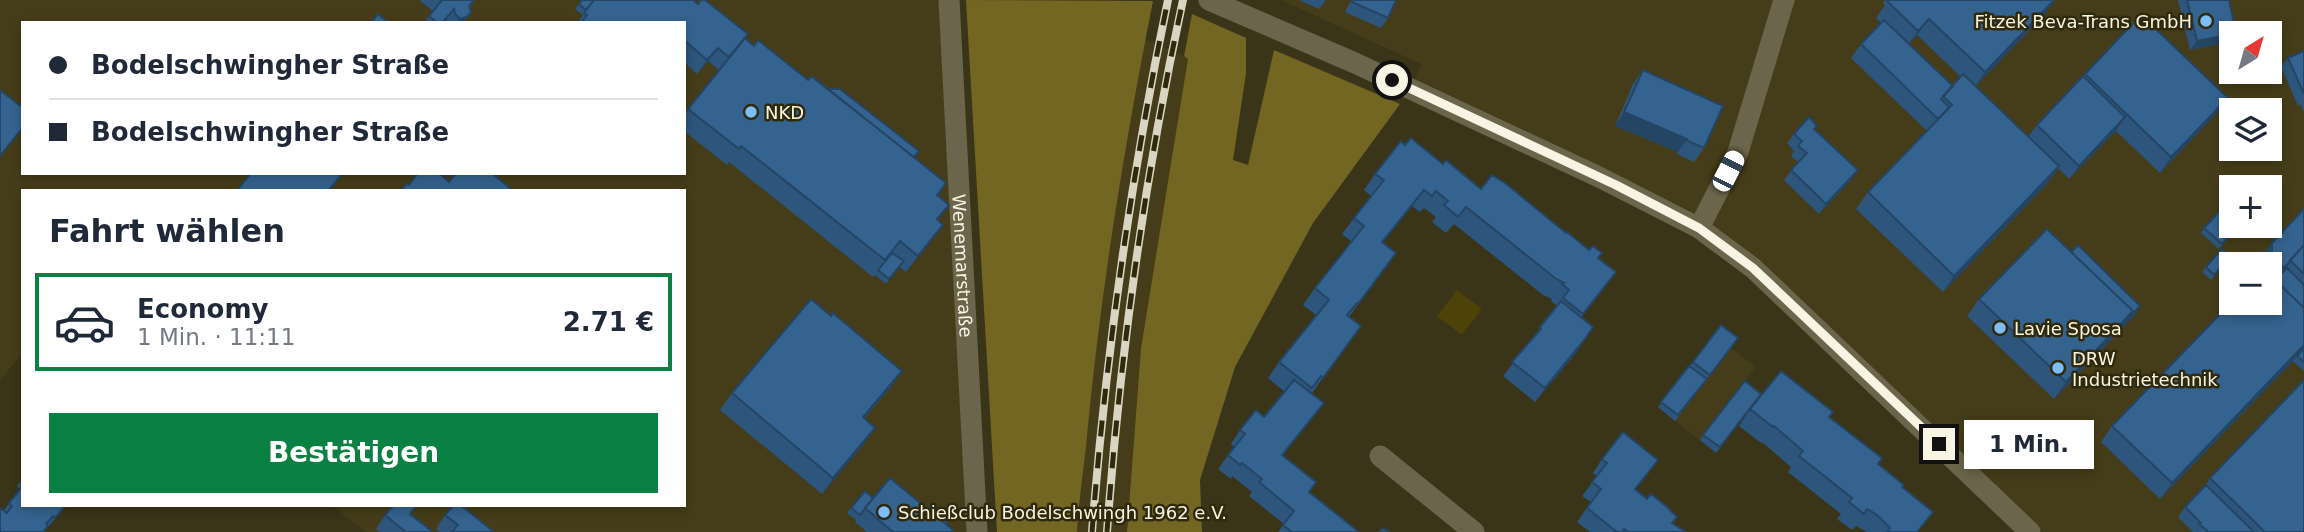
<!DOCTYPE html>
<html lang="de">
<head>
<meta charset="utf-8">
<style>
	body { margin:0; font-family:"DejaVu Sans",sans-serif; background:#f6f6f7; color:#1f2937; height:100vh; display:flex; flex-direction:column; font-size:26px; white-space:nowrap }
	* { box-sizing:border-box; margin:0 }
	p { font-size:23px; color:#747a83 }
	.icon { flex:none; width:38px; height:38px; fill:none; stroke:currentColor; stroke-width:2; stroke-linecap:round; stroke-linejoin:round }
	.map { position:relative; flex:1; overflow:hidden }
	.sheet { position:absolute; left:21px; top:189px; width:665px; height:318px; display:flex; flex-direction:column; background:#fff; border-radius:0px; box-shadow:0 4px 10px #0003 }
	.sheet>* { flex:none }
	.guide { position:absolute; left:21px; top:21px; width:665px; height:154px; border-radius:0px; box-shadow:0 4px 10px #0003; display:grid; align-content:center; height:154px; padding:0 28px; background:#fff }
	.needle { width:46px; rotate:37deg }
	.buttons { position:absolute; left:2219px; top:21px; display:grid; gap:14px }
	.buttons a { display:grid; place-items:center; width:63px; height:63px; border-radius:0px; background:#fff; box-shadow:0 4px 10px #0003; font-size:35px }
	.end { position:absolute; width:32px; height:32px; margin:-16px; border:9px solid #f7f4e3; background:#111; box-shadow:0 0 0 4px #111 }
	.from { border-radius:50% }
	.bubble { position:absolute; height:49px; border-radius:0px; background:#fff; box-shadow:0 4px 10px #0003; font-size:23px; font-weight:700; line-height:49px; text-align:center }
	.car { position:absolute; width:21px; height:42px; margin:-21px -10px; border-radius:9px; box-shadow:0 0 5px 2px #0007; background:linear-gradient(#fff 24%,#345 0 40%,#fff 0 76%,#345 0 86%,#fff 0) }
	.guide b { display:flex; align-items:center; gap:24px; height:66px; font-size:26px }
	.guide b+b { border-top:2px solid #e0e1e3 }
	.guide i { width:18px; height:18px; background:#1f2937 }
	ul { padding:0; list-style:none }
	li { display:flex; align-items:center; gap:21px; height:98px; margin:0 14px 10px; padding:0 14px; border:4px solid transparent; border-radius:0px }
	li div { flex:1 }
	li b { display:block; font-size:26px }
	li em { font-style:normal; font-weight:700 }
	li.selected { border-color:#0b8043 }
	li>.icon { width:63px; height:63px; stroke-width:1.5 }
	h2 { padding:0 28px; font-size:32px; line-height:84px }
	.button { display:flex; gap:14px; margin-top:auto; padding:14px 28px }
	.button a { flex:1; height:80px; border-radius:0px; background:#0b8043; color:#fff; font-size:28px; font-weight:700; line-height:80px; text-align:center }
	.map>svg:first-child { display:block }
</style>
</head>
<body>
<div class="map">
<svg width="2304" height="532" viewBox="0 0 2304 532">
	<rect width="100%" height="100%" fill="#3a3418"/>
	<!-- built -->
	<path fill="#453d19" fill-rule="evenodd" d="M0,0H949L977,532H366L332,506H684V191H23V352L0,381ZM23,23H684V173H23Z
		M1281,0H2304V532H2030L1699,228L1411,89L1421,64ZM2231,33H2270V72H2231ZM2231,110H2270V149H2231ZM2231,187H2270V226H2231ZM2231,264H2270V303H2231Z
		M1145,39L1189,58L1141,348L1127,532H1077L1097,337L1107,259L1135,85Z
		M1714,335L1756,367L1741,386L1758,399L1716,453L1658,407Z"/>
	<!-- green -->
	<path fill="#4d4207" d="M1457,290L1482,309L1462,335L1437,316Z"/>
	<!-- forest -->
	<path fill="#736623" d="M966,0L1153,1C1125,143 1102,282 1088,426C1085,462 1079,496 1077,532H997Z
		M1192,14L1246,38V73L1233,160L1248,165L1274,50L1400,104L1313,223L1235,367L1200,480L1202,532H1127L1141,348L1188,59L1184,56Z"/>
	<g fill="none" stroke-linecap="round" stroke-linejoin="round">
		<!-- minor -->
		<g stroke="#6b654b" stroke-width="21">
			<path id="s1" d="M949,0L977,532"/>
			<path d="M1209,0L1355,63L1599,177L1699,228L1753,268L2030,532"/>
			<path d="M1699,228L1738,152L1784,0"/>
			<path d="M1380,456L1474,532"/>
		</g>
		<!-- rail casing -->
		<g stroke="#d9d5c3" stroke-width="8">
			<path id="rail" d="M1092,532C1106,353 1131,176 1168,0
				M1107,532C1120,353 1145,175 1183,0"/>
		</g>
		<!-- rail -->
		<use href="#rail" stroke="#302a0d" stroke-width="5" stroke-dasharray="16" stroke-linecap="butt"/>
	</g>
	<!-- wall -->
	<path fill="#2e557b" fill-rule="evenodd" d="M419,0H475L470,7L471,12L463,23H424L433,11Z
		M582,0H693L698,4L701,0H705L748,34L745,39L754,46L758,40L808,80L812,76L829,89H840L919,151L914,158L946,183L938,196L949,205L938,220L943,225L906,272L900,267L886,284L875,275L876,273L873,277L729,162L727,165L684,131V115L719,70L708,61L697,74L684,62V23H577L583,15L575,9Z
		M1299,0H1326L1319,9Z
		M1351,0H1396L1388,18L1381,28L1345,12Z
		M1885,0H2055L2045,14L1976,86L2028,137L2037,125L2085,74L2228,98L2216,114L2160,173L2116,131L2069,179L2058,168L2048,183L1943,292L1856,209L1868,192L1927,131L1851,58L1861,44L1881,23L1876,18L1885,5L1883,3ZM1917,35L1961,77L1953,86L1909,44Z
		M2178,0H2229L2231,33V40L2229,42L2190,50Z
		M2304,51V110L2303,111L2301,104L2298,106L2281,67L2288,58Z
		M1643,70L1704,148L1694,162L1677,154L1678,152L1615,126L1633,84Z
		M1817,126L1814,129L1851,180L1819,214L1784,180L1798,162L1791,156L1794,151L1787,143L1794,134Z
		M1405,145L1443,164L1481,189L1566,233L1616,272L1582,317L1585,339L1576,353L1535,402L1503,376L1557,306L1551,301L1552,299L1543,295L1454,224L1446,233L1432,222L1436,217L1424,208L1420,212L1412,206L1383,242L1396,253L1349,317L1361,326L1312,393L1314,416L1283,455L1316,482L1309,492L1359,532H1278L1284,524L1249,496L1252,492L1232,476L1231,479L1218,469L1234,447L1231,444L1240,430L1264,417L1285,392L1268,378L1279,362L1316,315L1303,305L1315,288L1352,242L1342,234L1371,196L1364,190L1375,174Z
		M2304,209V371L2293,361L2160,499L2101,442L2112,426L2270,303L2253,264Z
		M2204,228L2233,233L2219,249L2201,233Z
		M2071,252L2140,306L2134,316L2054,399L1967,316L1979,299Z
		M2231,257L2211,280L2202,272L2206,267Z
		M831,316L902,371L891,387L864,419V444L822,494L720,410L732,393Z
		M1721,325L1738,338L1675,421L1658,407Z
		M1745,381L1761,394L1716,453L1700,440Z
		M1750,409L1830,417L1902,488L1918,532H1867L1856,526L1852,530L1837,519L1841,514L1788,472L1791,467L1762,442L1761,443L1739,426Z
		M1602,459L1649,473L1635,490L1672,523L1686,532H1590L1577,522L1591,502L1582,496L1597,476L1593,473Z
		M2210,478L2304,532H2193L2178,517L2185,507L2206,485Z
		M23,479V506H66L44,532L4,510L20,489L17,486Z
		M873,498L947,525L951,532H867L855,522L856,520L847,513L851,508Z
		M411,514L433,532H380L376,529L385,515Z
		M445,515L494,532H440L436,529Z"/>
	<!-- shaded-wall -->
	<path fill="#254564" d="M474,0L461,18L467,17L463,23H457Z
		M2055,0L2045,14L1973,89L1985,72Z
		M1929,19L1917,35L1906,47L1918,31Z
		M2231,34V40L2229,42L2190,50L2197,41Z
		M718,48L708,61L697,74L707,60Z
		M2228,98L2216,114L2160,173L2171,157Z
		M1624,112L1687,139L1678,152L1615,126Z
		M2125,117L2116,131L2069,179L2079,166Z
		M23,127V128L0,157V156Z
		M2059,166L2048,183L1943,292L1954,276Z
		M1858,170L1851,180L1819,214L1826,204Z
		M1424,190L1412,206L1371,258L1382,242Z
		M943,225L931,241L906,272L918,256Z
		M1616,272L1604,289L1571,330L1583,314Z
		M2140,306L2134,316L2054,399L2066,382L2133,311Z
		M1585,339L1576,353L1535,402L1545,388Z
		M2304,345V349L2297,356L2293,361L2160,499L2172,483Z
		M902,371L891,387L851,434L863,417Z
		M1324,403L1314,416L1273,468L1282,455Z
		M875,428L864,444L822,494L833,478Z
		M65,506H66L45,531L55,518Z"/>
	<!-- building -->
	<path fill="#35638f" stroke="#254564" stroke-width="2" d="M442,0H474L469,6L471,12L467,17L460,19L455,14L454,9L442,23H437L429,16Z
		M582,0H594L586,10L579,4Z
		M594,0H693L698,4L701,0H705L748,34L729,57L718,48L707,60L684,40V23H581L587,15L584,13Z
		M1353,0H1396L1388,18L1352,2Z
		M1888,0H2054L1985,72L1929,19L1918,31L1887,1Z
		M2187,0H2229L2236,33L2197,41Z
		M378,14L389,23H371Z
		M2141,15L2228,98L2171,157L2085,74Z
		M1884,20L1953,86L1941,99L1949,107L1938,119L1861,44Z
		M745,38L754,46L758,40L808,80L812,76L946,183L937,195L949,205L937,219L943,225L918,256L900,241L885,260L741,146L739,149L688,109Z
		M2304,51V94L2288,58Z
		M1643,70L1723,106L1704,148L1686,140L1687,139L1624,112Z
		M1963,74L2059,166L1954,276L1868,192L1952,105L1943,96Z
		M2083,76L2125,117L2079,166L2037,125Z
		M812,77L829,89H840L919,151L914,157Z
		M0,90L23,108V127L0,156Z
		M1809,117L1817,126L1814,129L1858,170L1826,204L1791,170L1807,153L1798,146L1802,141L1794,134Z
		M1411,138L1443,164L1446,160L1481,189L1492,175L1505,183L1566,233L1567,232L1589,250L1593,246L1602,253L1598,258L1616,272L1583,314L1563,298L1569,290L1562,284L1564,283L1555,278L1466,207L1458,217L1444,205L1448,201L1436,191L1432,196L1424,190L1382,242L1396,253L1358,304L1357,303L1347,315L1361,326L1323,378L1321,376L1312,388L1279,362L1329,300L1315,288L1364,226L1354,218L1384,180L1375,174L1401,141L1405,145Z
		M251,173H343L328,191H237Z
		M418,173H439L449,182L456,173H492L513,191H401L406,184L409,185Z
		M2304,209V245L2284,268L2272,255V243Z
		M2219,212L2231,223V226H2234L2236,228L2222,244L2204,228Z
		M2047,229L2133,311L2066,382L1979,299Z
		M2078,245L2140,306L2129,318L2133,311L2071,252Z
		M2304,245V274L2290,260Z
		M2269,248V260L2281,273L2275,280L2270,275V264H2253Z
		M2222,249L2231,257L2214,275L2206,267Z
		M892,253L904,261L889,279L878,270Z
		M2287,268L2304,285V308L2275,280Z
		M2270,275L2304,308V345L2172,483L2112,426L2231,303H2270Z
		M811,299L831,316L833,313L902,371L863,417L875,428L833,478L732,393Z
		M1561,301L1593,327L1585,339L1545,388L1512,362L1541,329L1540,327Z
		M1721,325L1738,338L1710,375L1693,362Z
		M2304,348V362L2297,356Z
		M1689,366L1707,379L1678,415L1661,402Z
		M1781,371L1833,412L1829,417L1882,458L1878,464L1904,485L1902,487L1933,512L1917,532H1887L1890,528L1877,515L1867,509L1864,514L1849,502L1852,498L1799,456L1803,451L1774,426L1773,427L1750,409Z
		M1294,380L1324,403L1282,455L1316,482L1309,492L1359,532H1292L1283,525L1294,511L1259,482L1262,479L1242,463L1240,465L1228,455L1245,434L1240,430L1256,410L1264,417Z
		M2304,380V532H2265L2210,478Z
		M1745,381L1761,394L1720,447L1703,435Z
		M1623,432L1658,460L1635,489L1647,499L1651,494L1666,506L1677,517L1672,523L1686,532H1628L1624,529L1622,532H1617L1587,508L1601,489L1592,482L1607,463L1602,459Z
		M890,478L953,530L951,532H893L865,508Z
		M2206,485L2254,532H2209L2199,524L2201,523L2185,507Z
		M23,486V506H65L55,518L53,516L46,524L48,526L43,532H0V508L7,513L12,506L9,503Z
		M865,491L873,498L860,515L851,508Z
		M932,504L946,516L947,525L927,509Z
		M393,506H416L410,514L433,532H406L385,515Z
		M453,506H462L494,532H452L458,525L445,515Z
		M1383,528L1389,532H1379Z"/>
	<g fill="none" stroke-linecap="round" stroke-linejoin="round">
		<!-- route -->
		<path stroke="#f7f4e3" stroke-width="9" d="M1392,80L1616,185L1699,228L1753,268L1939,444"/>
	</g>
	<!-- markers -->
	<g fill="#7fbdfa" stroke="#302a0d" stroke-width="2.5">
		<circle cx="2206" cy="21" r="7"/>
		<circle cx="751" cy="112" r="7"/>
		<circle cx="2000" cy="328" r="7"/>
		<circle cx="2058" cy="368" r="7"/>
		<circle cx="884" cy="512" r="7"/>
	</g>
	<g text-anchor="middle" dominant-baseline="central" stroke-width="5" stroke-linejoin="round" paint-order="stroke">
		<!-- poi labels -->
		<g font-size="18" fill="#f7f4e3" stroke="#302a0d" text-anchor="start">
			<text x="2192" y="21" text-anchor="end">Fitzek Beva-Trans GmbH</text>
			<text x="765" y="112">NKD</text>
			<text x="2014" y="328">Lavie Sposa</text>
			<text x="2072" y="358">DRW<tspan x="2072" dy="21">Industrietechnik</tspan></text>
			<text x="898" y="512">Schießclub Bodelschwingh 1962 e.V.</text>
		</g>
		<!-- street labels -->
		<g font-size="18" fill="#f7f4e3" stroke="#302a0d">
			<text stroke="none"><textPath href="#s1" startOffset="266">Wenemarstraße</textPath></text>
		</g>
	</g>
</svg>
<div class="buttons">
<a><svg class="needle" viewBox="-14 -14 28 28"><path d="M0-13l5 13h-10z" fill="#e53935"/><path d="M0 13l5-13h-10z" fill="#747a83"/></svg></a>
<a><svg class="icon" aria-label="layers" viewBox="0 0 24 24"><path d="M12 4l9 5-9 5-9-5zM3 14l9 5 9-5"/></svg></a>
<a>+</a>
<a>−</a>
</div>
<i class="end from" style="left:1392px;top:80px"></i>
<i class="end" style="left:1939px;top:444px"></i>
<div class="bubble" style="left:1964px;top:420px;width:130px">1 Min.</div>
<i class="car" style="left:1728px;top:171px;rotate:27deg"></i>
<div class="guide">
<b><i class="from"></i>Bodelschwingher Straße</b>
<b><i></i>Bodelschwingher Straße</b>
</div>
<section class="sheet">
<h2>Fahrt wählen</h2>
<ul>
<li class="selected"><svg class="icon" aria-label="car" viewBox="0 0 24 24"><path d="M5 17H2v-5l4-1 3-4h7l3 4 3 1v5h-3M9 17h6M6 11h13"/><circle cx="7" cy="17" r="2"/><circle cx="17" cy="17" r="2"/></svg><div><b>Economy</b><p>1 Min. · 11:11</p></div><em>2.71 €</em></li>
</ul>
<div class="button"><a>Bestätigen</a></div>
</section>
</div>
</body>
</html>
